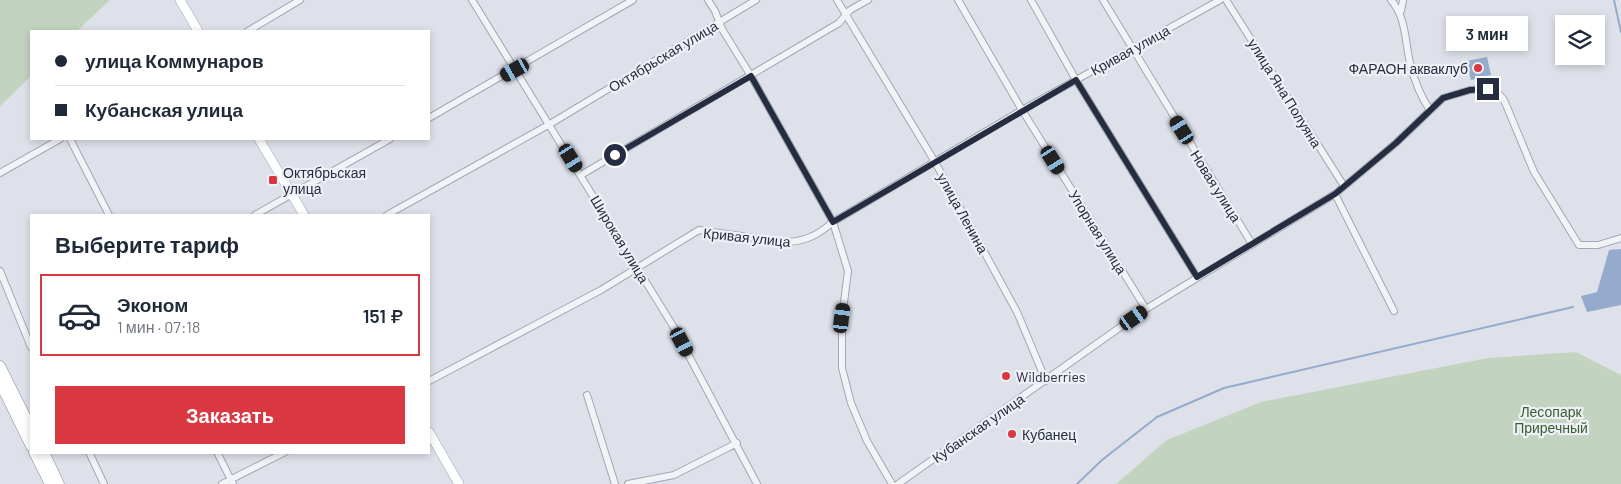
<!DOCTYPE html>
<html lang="ru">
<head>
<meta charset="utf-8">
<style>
	body { margin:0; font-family:Barlow,sans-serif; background:#f6f6f7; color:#1f2937; height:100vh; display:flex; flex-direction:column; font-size:19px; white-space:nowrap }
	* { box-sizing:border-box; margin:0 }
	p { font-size:16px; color:#747a83 }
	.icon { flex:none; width:28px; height:28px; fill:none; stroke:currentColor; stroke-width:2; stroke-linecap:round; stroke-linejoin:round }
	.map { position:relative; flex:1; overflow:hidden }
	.details { position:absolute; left:30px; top:214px; width:400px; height:240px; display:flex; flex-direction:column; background:#fff; border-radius:0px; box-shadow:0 2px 8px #0003 }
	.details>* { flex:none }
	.top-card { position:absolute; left:30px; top:30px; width:400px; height:110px; border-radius:0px; box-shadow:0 2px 8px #0003; display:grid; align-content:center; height:110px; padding:0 25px; background:#fff }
	.controls { position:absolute; left:1555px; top:15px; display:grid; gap:10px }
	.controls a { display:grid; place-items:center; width:50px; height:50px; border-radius:0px; background:#fff; box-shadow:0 2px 8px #0003; font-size:25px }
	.end { position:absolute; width:22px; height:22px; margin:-11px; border:6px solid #262d41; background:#fff; box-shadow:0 0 0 2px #fff }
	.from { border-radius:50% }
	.bubble { position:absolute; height:35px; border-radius:0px; background:#fff; box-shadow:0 2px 8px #0003; font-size:16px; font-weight:600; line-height:35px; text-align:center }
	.car { position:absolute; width:15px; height:30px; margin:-15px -8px; border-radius:6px; box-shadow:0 0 4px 1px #0007; background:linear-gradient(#222 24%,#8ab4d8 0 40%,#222 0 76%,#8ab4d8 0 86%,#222 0) }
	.top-card b { display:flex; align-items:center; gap:18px; height:48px; font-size:19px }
	.top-card b+b { border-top:1px solid #e0e1e3 }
	.top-card i { width:12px; height:12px; background:#1f2937 }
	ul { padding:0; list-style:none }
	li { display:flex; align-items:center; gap:15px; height:82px; margin:0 10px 8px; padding:0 15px; border:2px solid transparent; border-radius:0px }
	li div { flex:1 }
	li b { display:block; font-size:19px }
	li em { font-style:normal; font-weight:600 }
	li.active { border-color:#d93840 }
	li>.icon { width:45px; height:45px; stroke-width:1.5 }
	h2 { padding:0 25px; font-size:22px; line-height:60px }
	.button { display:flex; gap:10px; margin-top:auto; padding:10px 25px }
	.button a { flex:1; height:58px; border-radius:0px; background:#d93840; color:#fff; font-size:20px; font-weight:600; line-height:58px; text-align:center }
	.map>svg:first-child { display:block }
</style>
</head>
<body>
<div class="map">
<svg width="1621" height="484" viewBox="0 0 1621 484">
	<rect width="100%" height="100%" fill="#dee1e9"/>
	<!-- green -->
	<path fill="#c2d4bf" d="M0,0H110L77,31H31V76L0,106Z
		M1576,352L1621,375V484H1116L1167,440L1261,402L1488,358Z"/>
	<!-- water -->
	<path fill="#96abcc" d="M1487,57L1491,75L1471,80L1466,61Z
		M1621,249V305L1587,312L1581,296L1597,292L1609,250Z"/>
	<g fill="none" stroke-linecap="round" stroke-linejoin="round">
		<!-- stream -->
		<path stroke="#96abcc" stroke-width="2" d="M1614,0L1621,32
			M1077,484L1102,460L1157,417L1224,388L1573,307"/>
		<!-- minor casing -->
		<g stroke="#a3a7b3" stroke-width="8">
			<path id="minor" d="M472,0L673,326L757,484
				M708,0L715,11L722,29L751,76L833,222L848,271L842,318V368L851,403L867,441L892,484
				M837,0L935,162L1017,312L1046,381
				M958,0L1022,110L1146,309
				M1031,0L1076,80L1197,277
				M1103,0L1252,244
				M1226,0L1344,186
				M1391,0C1406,17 1405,41 1410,63C1414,79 1420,96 1430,110
				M1401,11L1403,0
				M248,31L300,0
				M429,118L633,0
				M70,139L109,215
				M0,173L60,139
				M581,175L839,23L850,10L868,0
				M1335,194L1394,311
				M255,215L390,139
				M387,215L550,124L756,0
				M0,271L31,347
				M429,381L601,290L699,230L784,242C805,242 818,235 833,222L1022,110L1220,0
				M587,395L615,484
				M89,452L104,484
				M217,452L233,484
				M222,484L285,452
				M628,484L674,475L737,443
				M898,484L1146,309L1335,194L1396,143L1443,98L1470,90L1488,89L1498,93L1504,100L1534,172L1579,245H1598L1621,238"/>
		</g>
		<!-- major casing -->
		<g stroke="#9ca4b6" stroke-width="10">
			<path id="major" d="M180,0L198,31
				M259,139L304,215
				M429,432L459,484"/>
		</g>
		<!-- highway casing -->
		<g stroke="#848da1" stroke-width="11">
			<path id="highway" d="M0,366L31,428
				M0,383L31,446
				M34,452L50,484
				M44,452L59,484"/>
		</g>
		<!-- minor -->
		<use href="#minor" stroke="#f1f3f7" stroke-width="6"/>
		<!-- major -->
		<use href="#major" stroke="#fff" stroke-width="9"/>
		<!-- highway -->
		<use href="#highway" stroke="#fff" stroke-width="10"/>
	</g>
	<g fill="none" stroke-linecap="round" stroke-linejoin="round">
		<!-- route -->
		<path stroke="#262d41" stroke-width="6" d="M615,155L751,76L833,222L1076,80L1197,277L1335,194L1396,143L1443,98L1470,90L1488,89"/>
	</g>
	<!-- markers -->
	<g fill="#d93840" stroke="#eef0f6" stroke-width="2">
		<circle cx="1478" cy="68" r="5"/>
		<rect x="268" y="175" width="10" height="10" rx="2.5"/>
		<circle cx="1006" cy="376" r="5"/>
		<circle cx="1012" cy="434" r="5"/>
	</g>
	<g text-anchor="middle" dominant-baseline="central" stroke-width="4.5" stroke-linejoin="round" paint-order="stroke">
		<!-- street labels -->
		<g font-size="14" fill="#262d41" stroke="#eef0f6">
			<text transform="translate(1130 50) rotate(-29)">Кривая улица</text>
			<text transform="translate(663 56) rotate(-31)">Октябрьская улица</text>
			<text transform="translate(1285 93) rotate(58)">улица Яна Полуяна</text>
			<text transform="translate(1216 186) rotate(58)">Новая улица</text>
			<text transform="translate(963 213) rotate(61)">улица Ленина</text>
			<text transform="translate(1098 232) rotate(58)">Упорная улица</text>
			<text transform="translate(747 237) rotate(6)">Кривая улица</text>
			<text transform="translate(620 239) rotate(59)">Широкая улица</text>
			<text transform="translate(978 428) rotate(-35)">Кубанская улица</text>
		</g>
		<!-- poi labels -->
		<g font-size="14" fill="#262d41" stroke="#eef0f6" text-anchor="start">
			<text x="1468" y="68" text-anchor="end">ФАРАОН акваклуб</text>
			<text x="283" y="172">Октябрьская<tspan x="283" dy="16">улица</tspan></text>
			<text x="1016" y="376">Wildberries</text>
			<text x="1022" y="434">Кубанец</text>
		</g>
		<!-- park labels -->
		<g font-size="14" fill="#365e32" stroke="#eef0f6">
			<text x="1551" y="411">Лесопарк<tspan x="1551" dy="16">Приречный</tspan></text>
		</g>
	</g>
</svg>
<div class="controls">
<a><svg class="icon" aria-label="layers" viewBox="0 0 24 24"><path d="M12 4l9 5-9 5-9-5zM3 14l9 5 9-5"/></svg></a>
</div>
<i class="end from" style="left:615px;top:155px"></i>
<i class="end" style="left:1488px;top:89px"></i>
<div class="bubble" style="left:1446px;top:16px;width:82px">3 мин</div>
<i class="car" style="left:515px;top:70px;rotate:241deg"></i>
<i class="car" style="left:1182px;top:130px;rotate:328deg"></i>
<i class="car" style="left:571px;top:158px;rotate:148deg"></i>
<i class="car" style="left:1053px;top:160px;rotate:148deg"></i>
<i class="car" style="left:842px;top:318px;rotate:7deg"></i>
<i class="car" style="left:1134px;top:318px;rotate:55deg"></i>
<i class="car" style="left:682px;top:342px;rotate:152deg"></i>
<div class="top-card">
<b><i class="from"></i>улица Коммунаров</b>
<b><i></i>Кубанская улица</b>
</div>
<section class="details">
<h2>Выберите тариф</h2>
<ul>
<li class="active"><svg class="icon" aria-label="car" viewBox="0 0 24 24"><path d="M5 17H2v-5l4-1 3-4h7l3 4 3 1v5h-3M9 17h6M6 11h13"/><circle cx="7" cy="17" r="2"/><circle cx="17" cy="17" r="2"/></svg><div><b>Эконом</b><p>1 мин · 07:18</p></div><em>151 ₽</em></li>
</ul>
<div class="button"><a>Заказать</a></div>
</section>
</div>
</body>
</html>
